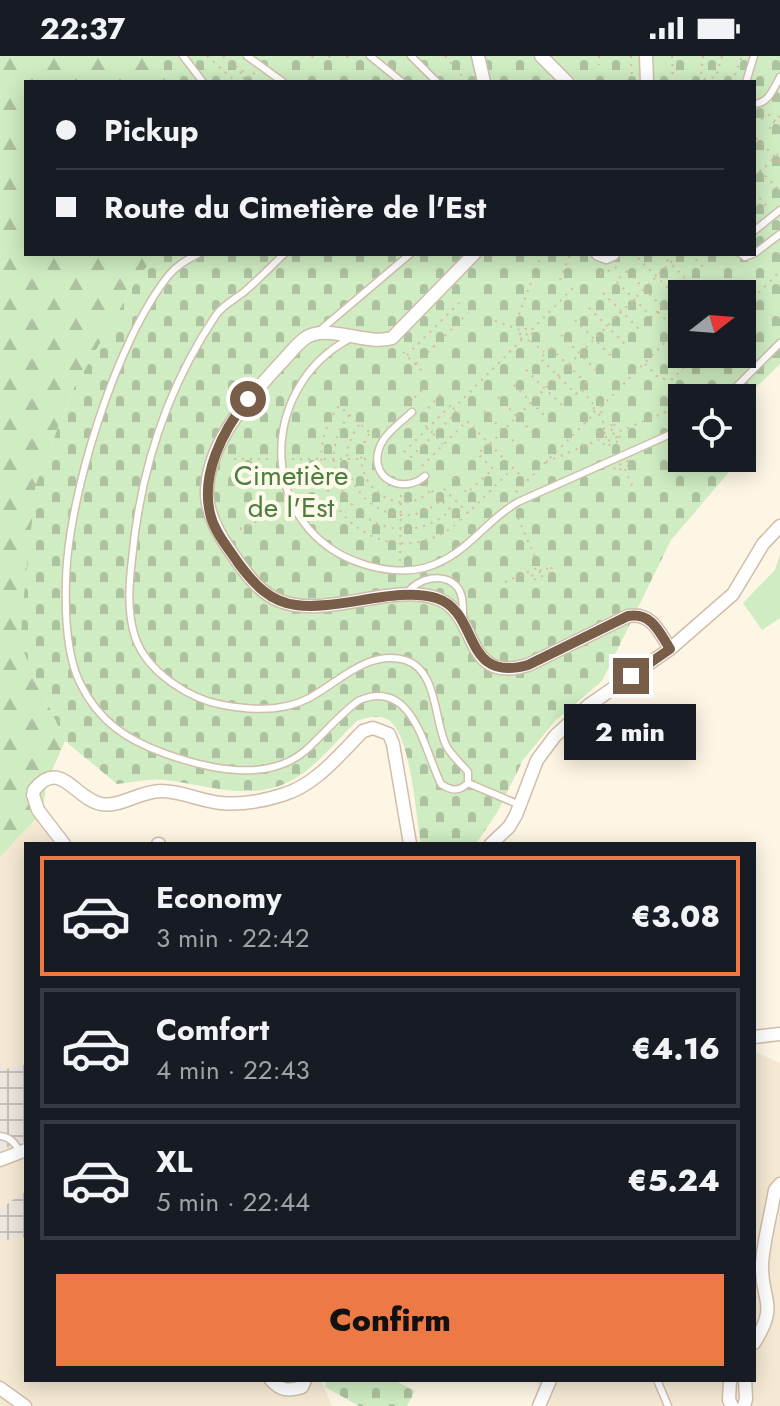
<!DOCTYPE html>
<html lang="en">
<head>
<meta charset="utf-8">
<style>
	body { margin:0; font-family:Jost,sans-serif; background:#20242c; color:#f1f3f6; height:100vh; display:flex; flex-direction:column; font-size:30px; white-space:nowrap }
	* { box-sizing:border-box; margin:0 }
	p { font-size:26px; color:#9ea1a6 }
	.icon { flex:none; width:44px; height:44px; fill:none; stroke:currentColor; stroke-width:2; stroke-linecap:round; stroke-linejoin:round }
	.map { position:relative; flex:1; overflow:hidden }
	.side { position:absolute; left:24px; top:786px; width:732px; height:540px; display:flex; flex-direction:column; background:#171b24; border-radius:0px; box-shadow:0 4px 20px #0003 }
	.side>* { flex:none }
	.banner { position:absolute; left:24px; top:24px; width:732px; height:176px; border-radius:0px; box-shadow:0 4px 20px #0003; display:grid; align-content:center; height:176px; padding:0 32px; background:#171b24 }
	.needle { width:52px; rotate:73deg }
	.tools { position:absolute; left:668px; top:224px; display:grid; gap:16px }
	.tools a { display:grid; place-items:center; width:88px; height:88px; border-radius:0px; background:#171b24; box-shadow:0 4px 20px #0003; font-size:40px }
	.end { position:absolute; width:36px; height:36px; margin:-18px; border:10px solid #785e49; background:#fff; box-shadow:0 0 0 4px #fff }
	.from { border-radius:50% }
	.bubble { position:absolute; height:56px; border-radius:0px; background:#171b24; box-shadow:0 4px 20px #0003; font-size:26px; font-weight:800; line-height:56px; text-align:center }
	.banner b { display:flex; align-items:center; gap:28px; height:76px; font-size:30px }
	.banner b+b { border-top:2px solid #363941 }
	.banner i { width:20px; height:20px; background:#f1f3f6 }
	ul { padding:14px 0 0; list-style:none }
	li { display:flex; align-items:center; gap:24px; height:120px; margin:0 16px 12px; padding:0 16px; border:4px solid #363941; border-radius:0px }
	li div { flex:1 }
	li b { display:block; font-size:30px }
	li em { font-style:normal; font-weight:800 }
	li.selected { border-color:#ed7a45 }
	li>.icon { width:72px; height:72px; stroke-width:1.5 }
	.cta { display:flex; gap:16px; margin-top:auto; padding:16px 32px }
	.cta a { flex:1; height:92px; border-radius:0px; background:#ed7a45; color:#111; font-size:32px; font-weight:800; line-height:92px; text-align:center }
	.status { display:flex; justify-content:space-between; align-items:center; height:56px; padding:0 40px; background:#171b24; direction:ltr }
	.status svg { height:22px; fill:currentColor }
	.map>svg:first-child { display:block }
</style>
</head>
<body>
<div class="status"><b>22:37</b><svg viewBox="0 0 49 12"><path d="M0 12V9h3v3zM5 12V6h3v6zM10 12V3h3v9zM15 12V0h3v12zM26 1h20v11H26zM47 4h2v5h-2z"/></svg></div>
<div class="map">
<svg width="780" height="1350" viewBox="0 0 780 1350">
	<defs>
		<pattern id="industrial-grid" width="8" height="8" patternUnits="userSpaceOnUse" patternTransform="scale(2)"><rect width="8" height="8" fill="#ede7df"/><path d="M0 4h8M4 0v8" fill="none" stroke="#c5beb7"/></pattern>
		<pattern id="forest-firs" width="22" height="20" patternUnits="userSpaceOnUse" patternTransform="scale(2)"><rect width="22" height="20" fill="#cfecc2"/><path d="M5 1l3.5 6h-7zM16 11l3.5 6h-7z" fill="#adc2a0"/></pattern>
		<pattern id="cemetery-stones" width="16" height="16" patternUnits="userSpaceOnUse" patternTransform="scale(2)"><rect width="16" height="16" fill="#cfecc2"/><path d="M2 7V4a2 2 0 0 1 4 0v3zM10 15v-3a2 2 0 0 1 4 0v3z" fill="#adc2a0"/></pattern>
	</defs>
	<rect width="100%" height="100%" fill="#fdf6e5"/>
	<!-- residential -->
	<path fill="#f5e9d3" d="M42,756L51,788H26V1324H321L332,1350H0V801Z
		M754,995L780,1007V1350H548L536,1324H754Z"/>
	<!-- industrial -->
	<path fill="url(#industrial-grid)" d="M0,1008L6,1013L26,1008V1085L0,1094Z
		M26,1135V1181L0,1185V1153Z"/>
	<!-- forest -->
	<path fill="url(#forest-firs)" d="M0,0H151L172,26H26V198H159L140,218L72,336L36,428L21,590L65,685L47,726L42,756L0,801Z"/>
	<!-- cemetery -->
	<path fill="url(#cemetery-stones)" fill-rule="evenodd" d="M151,0H780V308L744,343L754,388L742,401V342H682V402H741L671,484L602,625L555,665L523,704L498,755L476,788H421C416,760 411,686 392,667C382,657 368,661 357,665C338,683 320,706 299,720C257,748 211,730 166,724C150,722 133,726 117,728L65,685L21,590L22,558L36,428L72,336L140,218L159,198H754V26H172ZM682,238H742V298H682Z
		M327,1324H394L415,1335L407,1350H359L325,1331Z"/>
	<!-- pitch -->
	<path fill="#cfecc2" d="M780,499V562L762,574L743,547L775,514Z"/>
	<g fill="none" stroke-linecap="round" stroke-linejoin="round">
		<!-- lane casing -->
		<g stroke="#d0beab" stroke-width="9">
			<path id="lane" d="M183,0L203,26
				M247,0L283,26
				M370,0L402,26
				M411,0L437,26
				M746,26L754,0
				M754,48C768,48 774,32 780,21
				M754,175L780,154
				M198,198C187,204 177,209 169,219C116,284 67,443 66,526C65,558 66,598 80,627C99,666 127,684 166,698C209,713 267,727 305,695C323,679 338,660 358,645C413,620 424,694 441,728C451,735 459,736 468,727V716C460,706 450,699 445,687C434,661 437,614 405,604C367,593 337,628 307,643C282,656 250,654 223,649C189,643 147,616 135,581C127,556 129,529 132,503C140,416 167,332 216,259C223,249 235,243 244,236C258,224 271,211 284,198
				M741,198L745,201L755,197L780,178
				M318,276L410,198
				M349,283C256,333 257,474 363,508C381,514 405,517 424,512C467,500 483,466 518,446L682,373
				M725,342L780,287
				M412,356C401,366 383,379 379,393C369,423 404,439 425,420
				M407,538C416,522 445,515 458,532C464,540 463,555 463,564
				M468,727L520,749
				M0,1080C10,1081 15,1087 20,1096
				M657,1324L668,1350"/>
		</g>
		<!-- street casing -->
		<g stroke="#d0beab" stroke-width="15">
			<path id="street" d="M478,0L484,26
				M541,0L567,26
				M646,0L647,26
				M474,198L392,282C365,290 325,266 304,283C295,290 287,301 279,309C248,343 206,388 207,439C208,461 220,481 233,499C246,517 258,536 280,545C326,563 391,527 436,542C481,557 461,629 528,609L628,560C651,556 659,575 670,593
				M598,198L606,201L613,198
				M64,788L38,754L33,739L34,734C60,701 75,743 101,748C119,752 140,735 161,735C181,735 201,745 221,747C241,749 263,745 282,739C316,729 339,699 363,675L373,672L389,678L393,688L410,788
				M158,788H159
				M491,788L509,771L516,759L537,704L555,680L589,649L670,593L733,538L763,488L780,470
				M754,981L780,978
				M0,1104L26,1094
				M754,1287C780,1246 760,1245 762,1207C764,1183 771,1158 775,1134L780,1128
				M271,1324C281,1335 288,1335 302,1331L305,1324
				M730,1324L729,1344L732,1350
				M0,1332L25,1350
				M539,1350L550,1324
				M744,1350L746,1343L745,1324"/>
		</g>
		<!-- path -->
		<path stroke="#d9bb9e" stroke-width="2" stroke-dasharray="2 6" stroke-linecap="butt" d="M207,0L236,26
			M223,0L251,22L255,16
			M312,0L314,4
			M329,0L332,6
			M347,0L349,4
			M445,0L467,26
			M599,0V9
			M631,0L632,26
			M672,0L673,26
			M703,0L701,20L704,23L716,21L722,0
			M241,16L239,19L249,26
			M735,19L742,0
			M780,60L769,71L780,82
			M754,67L769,59L780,70
			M756,82L780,106
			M754,108L780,135
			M754,122L780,96
			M754,136L766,149
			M661,198L689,226
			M690,198L703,211
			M638,202L676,240
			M627,215L662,251L652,261L616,225Z
			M600,217L612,214L618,210
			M560,224L570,198
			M603,237L641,275
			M713,238L732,218
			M589,252L626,289
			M742,254L780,215
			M658,256L682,280
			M575,264L613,302
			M495,265L520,274
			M516,266L542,198
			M520 279a6 6 0 1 1 12 0a6 6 0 1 1-12 0Z
			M561,279L599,317
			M531,285L544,296
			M551,292L587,328L576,338L540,302Z
			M403,296L425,318
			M686,298L689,300L691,298
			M407,299L460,246
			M416,308L468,257
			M645,308L659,322L671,324L698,298
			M526,314L565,352
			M514,329L551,366
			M582,334L593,348
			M498,341L537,381
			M409,347L429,327
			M593.5 353a4.5 4.5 0 1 1 9 0a4.5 4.5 0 1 1-9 0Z
			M601,351L682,269
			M453,353L574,231
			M484,355L522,394
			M423,358L441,338
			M599,358L605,370
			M349,359C298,428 387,511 451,454
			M420,364L443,388
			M614,368L616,372L600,379L598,375Z
			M359,369C318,422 393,490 441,444
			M369,378C341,420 396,470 431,434
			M619,380L621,384L605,391L603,387Z
			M375,381L339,350C281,429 377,529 455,469
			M490,388L679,198
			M404,396L450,350L456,357L410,402
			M234,403H273
			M292,403H369
			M630,404L632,408L616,415L614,411Z
			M546,406L673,353
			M422,410L467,365L520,419
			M625,413L633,432
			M454,422L467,437L493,413L478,398L488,388
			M426,429L462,465
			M444,433L468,457L512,413
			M516,436L595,357
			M518,462L541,515
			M240,473L284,453
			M400,505L401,439
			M551,511L553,516L533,524L531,520Z
			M505,526L537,512"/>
		<!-- lane -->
		<use href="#lane" stroke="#fff" stroke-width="6"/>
		<!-- street -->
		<use href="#street" stroke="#fff" stroke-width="12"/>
	</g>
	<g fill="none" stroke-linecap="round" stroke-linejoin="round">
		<!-- route -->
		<path stroke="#785e49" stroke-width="10" d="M248,343C223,374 199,420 211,461C216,478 229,493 239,508C254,528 270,546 296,549C338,555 397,530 436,542C481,556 461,628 528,609L628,560C651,556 659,575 670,593L631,620"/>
	</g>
	<g text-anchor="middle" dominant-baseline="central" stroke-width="8" stroke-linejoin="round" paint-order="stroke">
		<!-- park labels -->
		<g font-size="28" fill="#4c7e40" stroke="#fff9ec">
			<text x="291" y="419">Cimetière<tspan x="291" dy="32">de l'Est</tspan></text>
		</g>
	</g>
</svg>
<div class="tools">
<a><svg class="needle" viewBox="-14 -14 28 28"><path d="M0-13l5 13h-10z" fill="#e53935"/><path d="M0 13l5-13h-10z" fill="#9ea1a6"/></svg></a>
<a><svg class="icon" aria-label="locate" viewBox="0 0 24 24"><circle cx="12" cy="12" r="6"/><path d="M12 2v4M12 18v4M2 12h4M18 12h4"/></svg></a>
</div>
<i class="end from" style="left:248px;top:343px"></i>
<i class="end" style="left:631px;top:620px"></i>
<div class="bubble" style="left:564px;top:648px;width:132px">2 min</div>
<div class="banner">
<b><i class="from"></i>Pickup</b>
<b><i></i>Route du Cimetière de l'Est</b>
</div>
<section class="side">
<ul>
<li class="selected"><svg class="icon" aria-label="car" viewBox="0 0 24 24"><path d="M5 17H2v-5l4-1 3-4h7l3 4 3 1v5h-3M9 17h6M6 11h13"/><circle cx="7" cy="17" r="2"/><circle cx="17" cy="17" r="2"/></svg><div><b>Economy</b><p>3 min · 22:42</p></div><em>€3.08</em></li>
<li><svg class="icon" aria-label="car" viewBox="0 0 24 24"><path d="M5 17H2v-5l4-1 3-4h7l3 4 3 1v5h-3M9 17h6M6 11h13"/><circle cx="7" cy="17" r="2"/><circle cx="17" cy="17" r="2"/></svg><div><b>Comfort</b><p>4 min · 22:43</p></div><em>€4.16</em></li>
<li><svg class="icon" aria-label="car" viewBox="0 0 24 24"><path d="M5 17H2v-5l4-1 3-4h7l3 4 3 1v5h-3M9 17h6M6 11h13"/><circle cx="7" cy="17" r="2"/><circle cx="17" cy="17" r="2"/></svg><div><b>XL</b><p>5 min · 22:44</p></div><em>€5.24</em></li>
</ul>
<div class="cta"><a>Confirm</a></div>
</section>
</div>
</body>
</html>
